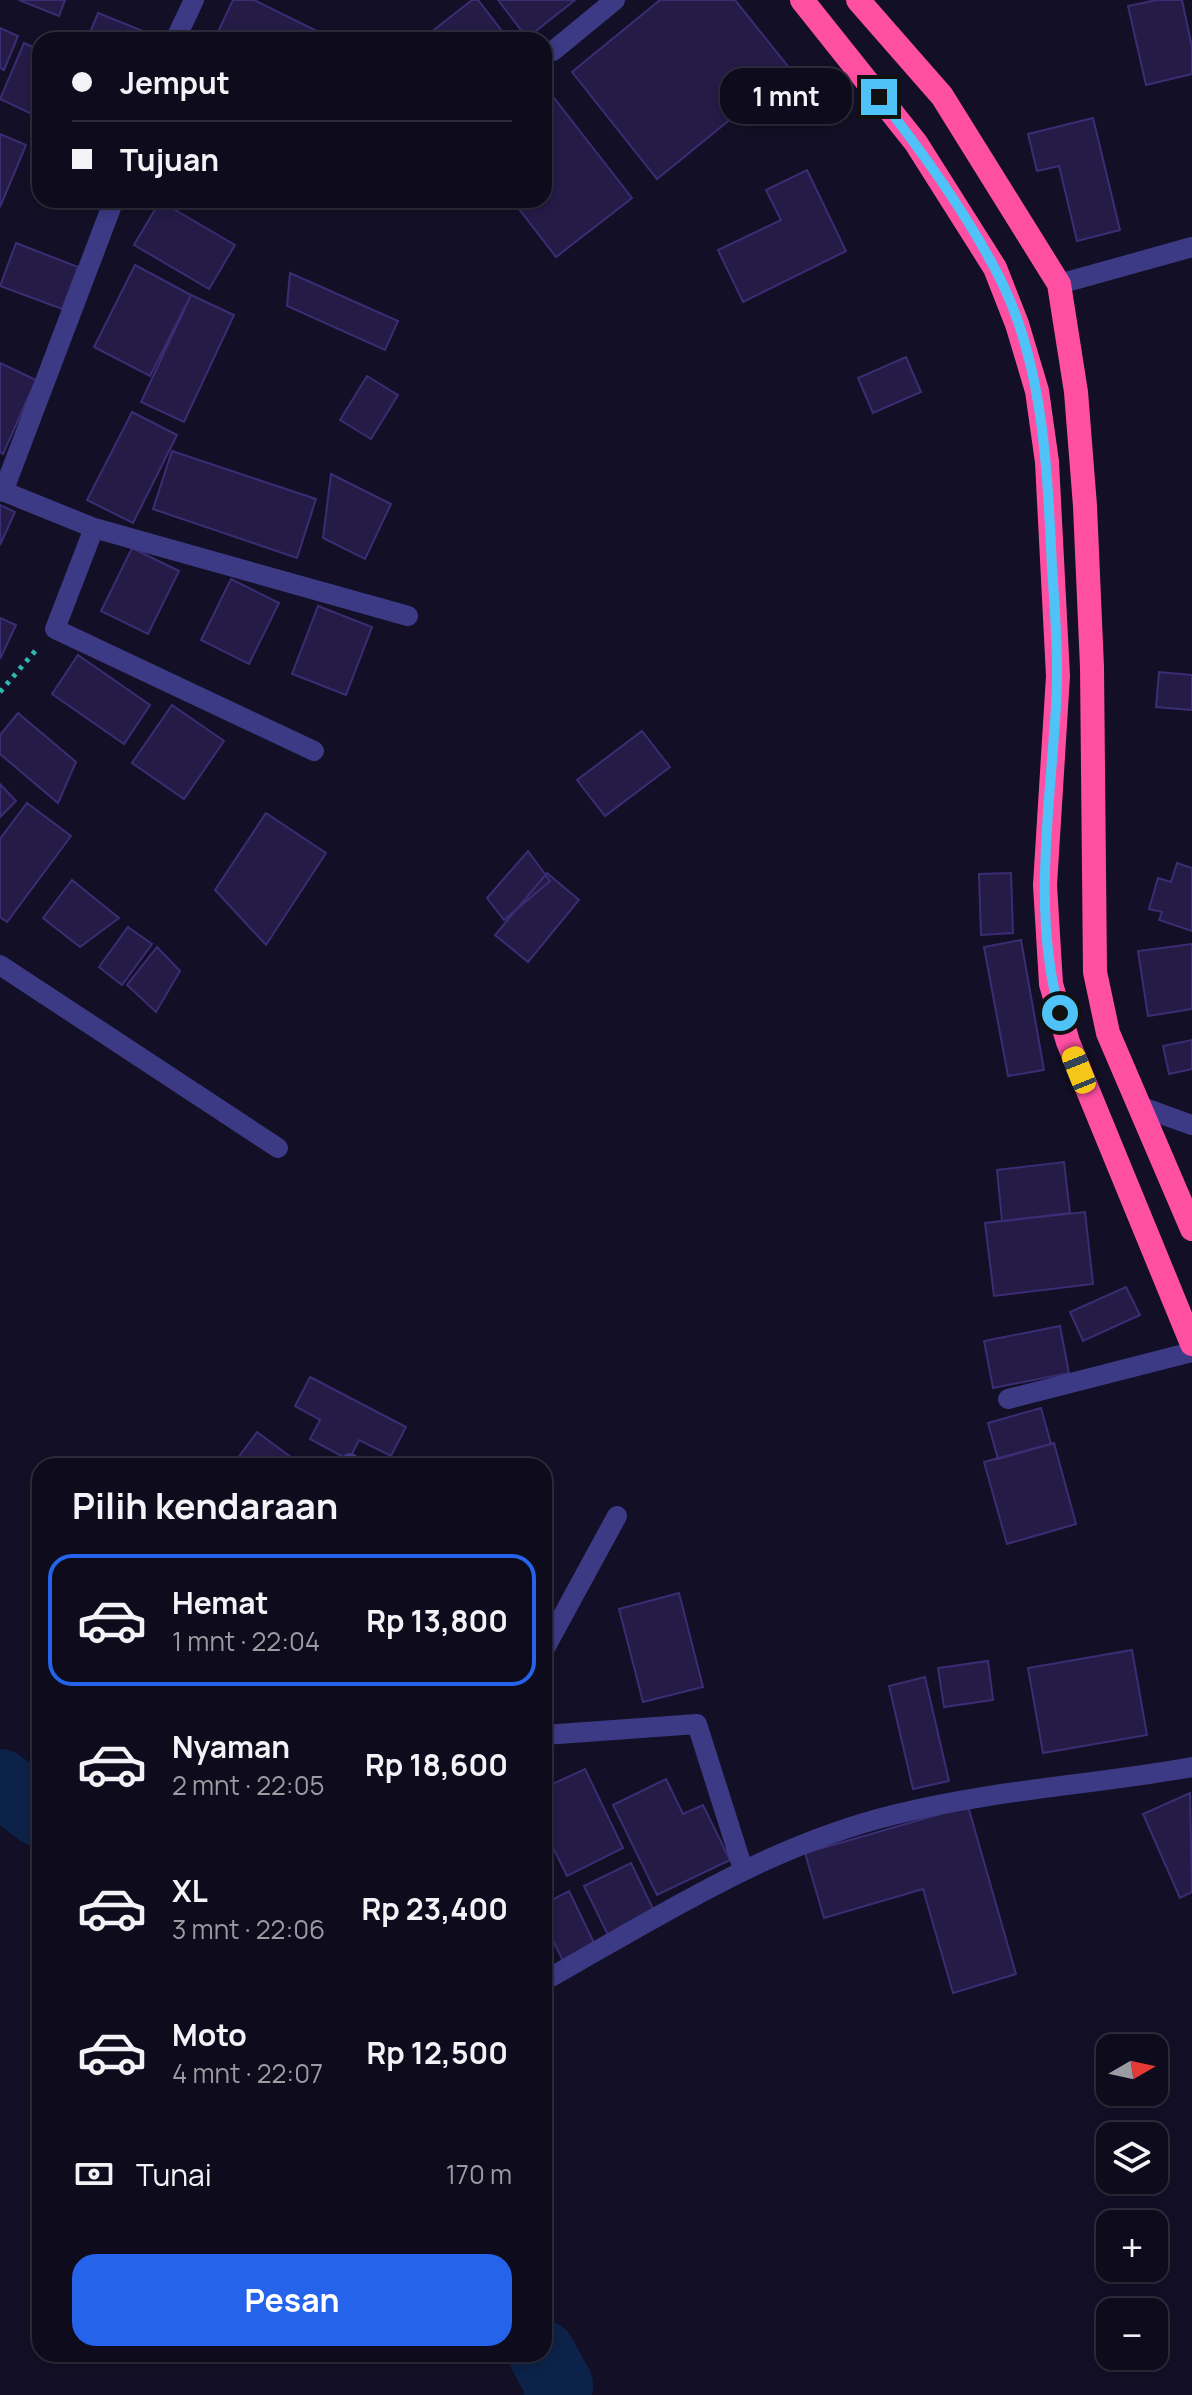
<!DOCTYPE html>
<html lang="id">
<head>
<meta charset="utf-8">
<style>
	body { margin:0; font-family:Manrope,sans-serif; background:#171425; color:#f1f3f6; height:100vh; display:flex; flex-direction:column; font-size:30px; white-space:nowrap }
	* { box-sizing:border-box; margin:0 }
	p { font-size:26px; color:#9b9ba3 }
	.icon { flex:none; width:44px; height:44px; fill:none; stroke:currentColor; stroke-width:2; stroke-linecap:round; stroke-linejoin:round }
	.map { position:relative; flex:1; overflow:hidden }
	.details { position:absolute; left:32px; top:1458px; width:520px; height:904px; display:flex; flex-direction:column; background:#0e0b1c; border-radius:24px; box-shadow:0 4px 12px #0003,0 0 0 2px #2e2b3b }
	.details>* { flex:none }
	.hud { position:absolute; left:32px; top:32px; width:520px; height:176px; border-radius:24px; box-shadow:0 4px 12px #0003,0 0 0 2px #2e2b3b; display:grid; align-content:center; height:176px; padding:0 40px; background:#0e0b1c }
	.needle { width:52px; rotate:81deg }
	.fabs { position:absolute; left:1096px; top:2034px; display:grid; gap:16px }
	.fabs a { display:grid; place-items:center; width:72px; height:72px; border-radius:16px; background:#0e0b1c; box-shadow:0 4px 12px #0003,0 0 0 2px #2e2b3b; font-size:40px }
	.end { position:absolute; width:36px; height:36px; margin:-18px; border:10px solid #4fc3f7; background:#111; box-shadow:0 0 0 4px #111 }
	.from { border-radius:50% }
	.bubble { position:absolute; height:56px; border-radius:24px; background:#0e0b1c; box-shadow:0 4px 12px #0003,0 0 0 2px #2e2b3b; font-size:26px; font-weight:700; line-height:56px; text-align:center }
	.car { position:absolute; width:24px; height:48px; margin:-24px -12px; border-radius:10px; box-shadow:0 0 6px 2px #0007; background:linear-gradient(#f5c518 24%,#345 0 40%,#f5c518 0 76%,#345 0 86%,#f5c518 0) }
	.hud b { display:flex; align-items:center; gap:28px; height:76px; font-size:30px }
	.hud b+b { border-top:2px solid #2e2b3b }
	.hud i { width:20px; height:20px; background:#f1f3f6 }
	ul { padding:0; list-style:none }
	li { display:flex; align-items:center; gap:24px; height:132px; margin:0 16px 12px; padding:0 24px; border:4px solid transparent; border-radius:24px }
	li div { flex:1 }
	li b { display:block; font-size:30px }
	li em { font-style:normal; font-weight:700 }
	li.selected { border-color:#2563eb }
	li>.icon { width:72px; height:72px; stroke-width:1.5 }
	h2 { padding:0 40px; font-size:36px; line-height:96px }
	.pay { display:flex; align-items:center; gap:20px; height:88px; padding:0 40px; font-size:30px }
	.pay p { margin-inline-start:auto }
	.cta { display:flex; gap:16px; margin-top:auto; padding:16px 40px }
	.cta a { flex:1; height:92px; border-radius:24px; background:#2563eb; color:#fff; font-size:32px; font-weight:700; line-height:92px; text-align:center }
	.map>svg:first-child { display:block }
</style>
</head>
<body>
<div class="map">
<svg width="1192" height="2395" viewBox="0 0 1192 2395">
	<rect width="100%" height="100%" fill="#130f26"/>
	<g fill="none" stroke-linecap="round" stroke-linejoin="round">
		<!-- river -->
		<path stroke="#0c2248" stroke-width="68" d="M0,1783L40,1813
			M542,2354L559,2385L558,2395"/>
	</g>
	<!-- building -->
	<path fill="#241b47" stroke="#3b2d73" stroke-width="2" d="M19,0H65L59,16Z
		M233,0H254L327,36L326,40H214Z
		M472,0H478L509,40H421Z
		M498,0H575L527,38Z
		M660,0H735L791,70L657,179L572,72Z
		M1157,0H1182L1192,47V74L1146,85L1128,6Z
		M98,13L158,37L157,40H87Z
		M0,28L18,36L4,70L0,68Z
		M24,43L40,50V118L0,99Z
		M544,85L632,198L556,257L512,200H544Z
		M1093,118L1120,230L1077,241L1059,166L1037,171L1028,134Z
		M0,134L26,145L0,207Z
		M807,170L846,251L743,302L718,250L781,220L766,190Z
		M160,201L235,245L209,289L134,245Z
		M16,243L78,267L62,309L0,286Z
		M135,265L191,295L150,376L94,347Z
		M290,273L398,321L385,350L287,306Z
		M191,295L234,315L184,422L141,402Z
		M906,357L921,392L873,413L858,378Z
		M0,363L36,380L3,454L0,452Z
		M367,376L398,395L371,439L340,420Z
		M132,412L177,435L133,523L87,500Z
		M172,451L316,499L297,558L153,509Z
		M331,474L391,504L365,559L323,538Z
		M0,505L15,512L0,545Z
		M132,548L179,571L148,634L101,611Z
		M231,579L279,603L249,664L201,640Z
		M318,606L372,627L346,695L292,674Z
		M0,618L16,625L0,659Z
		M78,655L150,705L124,744L52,694Z
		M1159,672L1192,675V710L1156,707Z
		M172,705L224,741L184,799L132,763Z
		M18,713L76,762L58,803L0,754V735Z
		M642,731L670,767L605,816L577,780Z
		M0,784L16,801L0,817Z
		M27,803L71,836L7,922L0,917V839Z
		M266,813L326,853L266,945L215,890Z
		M528,851L550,881L504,920L487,898Z
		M1177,863L1192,868V931L1159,920L1162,912L1149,909L1158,878L1171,882Z
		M547,873L579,900L528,962L495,935Z
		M1011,873L1013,933L981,935L979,874Z
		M72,880L119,918L80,947L43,918Z
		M128,927L152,944L122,985L99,967Z
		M1021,940L1044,1070L1008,1076L984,947Z
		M1192,944V1009L1148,1016L1138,951Z
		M157,947L180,971L156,1012L127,985Z
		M1192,1040V1069L1169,1074L1163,1046Z
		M1064,1162L1070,1213L1002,1221L997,1170Z
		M1085,1212L1093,1284L994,1296L985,1223Z
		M1126,1287L1140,1315L1083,1341L1070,1312Z
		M1060,1326L1069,1373L993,1388L984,1341Z
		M310,1377L406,1427L391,1456L359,1440L349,1460L310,1439L320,1420L295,1406Z
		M1041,1408L1051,1444L998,1459L988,1423Z
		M257,1432L303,1466H232Z
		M1054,1443L1076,1524L1007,1544L984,1462Z
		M679,1593L703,1687L643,1702L619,1609Z
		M1132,1650L1147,1735L1043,1753L1028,1668Z
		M988,1661L993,1700L944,1707L938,1668Z
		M925,1677L949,1781L913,1789L889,1686Z
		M585,1769L623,1848L567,1876L544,1829V1788Z
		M666,1779L683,1814L703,1805L730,1860L657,1895L613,1805Z
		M1190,1793L1192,1892L1180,1898L1143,1814Z
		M968,1806L1016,1974L953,1993L923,1889L824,1918L805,1853Z
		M631,1863L655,1913L608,1935L584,1886Z
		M569,1891L596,1947L564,1963L544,1922V1904Z"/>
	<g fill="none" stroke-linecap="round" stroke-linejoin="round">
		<!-- path -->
		<path stroke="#2fb8b0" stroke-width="5" stroke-dasharray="4 6" stroke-linecap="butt" d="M0,692L36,650"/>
		<!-- minor -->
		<path stroke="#3d3a85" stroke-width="20" d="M175,40L194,0
			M553,51L615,0
			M1059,284L1192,247
			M0,490L94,528L408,616
			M3,492L114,200
			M94,528L55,629L314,751
			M0,965L278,1148
			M1139,1106L1192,1125
			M1008,1399L1192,1352
			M348,1466L350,1463
			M544,1650L617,1516
			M544,1735L697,1724L743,1869
			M544,1981C656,1918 767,1846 893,1815C992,1790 1092,1785 1192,1767"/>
		<!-- highway -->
		<path stroke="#ff4fa3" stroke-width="24" d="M802,0L916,143L995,268L1017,324L1037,391L1047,462L1058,676L1045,885L1051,984L1068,1042L1192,1344
			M858,0L942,96L1059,284L1076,392L1085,506L1092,667L1095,972L1108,1033L1192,1229"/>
	</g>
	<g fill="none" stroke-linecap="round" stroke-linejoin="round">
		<!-- route -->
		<path stroke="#4fc3f7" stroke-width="10" d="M879,97C921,150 962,207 994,267C1044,358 1047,467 1052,567C1055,614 1059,660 1056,706C1050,807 1032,915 1060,1013"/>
	</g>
</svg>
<div class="fabs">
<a><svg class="needle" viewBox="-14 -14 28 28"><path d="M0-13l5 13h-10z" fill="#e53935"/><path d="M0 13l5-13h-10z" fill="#9b9ba3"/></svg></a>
<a><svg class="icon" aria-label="layers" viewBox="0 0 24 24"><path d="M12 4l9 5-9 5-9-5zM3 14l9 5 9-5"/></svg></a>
<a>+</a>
<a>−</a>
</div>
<i class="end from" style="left:1060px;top:1013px"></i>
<i class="end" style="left:879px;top:97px"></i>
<div class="bubble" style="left:720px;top:68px;width:132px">1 mnt</div>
<i class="car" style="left:1079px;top:1070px;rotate:338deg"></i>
<div class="hud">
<b><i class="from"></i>Jemput</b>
<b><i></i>Tujuan</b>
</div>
<section class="details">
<h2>Pilih kendaraan</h2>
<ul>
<li class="selected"><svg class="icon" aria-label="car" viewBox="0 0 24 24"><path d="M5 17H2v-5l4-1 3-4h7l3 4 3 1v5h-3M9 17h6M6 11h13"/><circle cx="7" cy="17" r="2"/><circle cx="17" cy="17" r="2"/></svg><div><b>Hemat</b><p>1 mnt · 22:04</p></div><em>Rp 13,800</em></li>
<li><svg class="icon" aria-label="car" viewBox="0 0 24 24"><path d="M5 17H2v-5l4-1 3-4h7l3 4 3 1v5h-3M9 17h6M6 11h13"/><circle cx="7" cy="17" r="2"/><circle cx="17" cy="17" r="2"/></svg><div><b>Nyaman</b><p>2 mnt · 22:05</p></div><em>Rp 18,600</em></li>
<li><svg class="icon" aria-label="car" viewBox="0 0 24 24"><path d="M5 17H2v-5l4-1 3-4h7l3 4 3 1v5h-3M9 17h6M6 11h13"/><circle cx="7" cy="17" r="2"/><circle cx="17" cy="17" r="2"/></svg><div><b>XL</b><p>3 mnt · 22:06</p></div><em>Rp 23,400</em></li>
<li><svg class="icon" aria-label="car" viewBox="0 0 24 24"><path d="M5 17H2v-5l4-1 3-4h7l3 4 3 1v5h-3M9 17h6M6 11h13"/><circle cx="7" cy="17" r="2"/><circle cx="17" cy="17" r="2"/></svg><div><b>Moto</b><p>4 mnt · 22:07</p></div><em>Rp 12,500</em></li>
</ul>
<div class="pay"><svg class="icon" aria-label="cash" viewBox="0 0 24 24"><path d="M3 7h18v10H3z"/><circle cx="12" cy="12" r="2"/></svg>Tunai<p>170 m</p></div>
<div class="cta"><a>Pesan</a></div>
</section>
</div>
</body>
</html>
